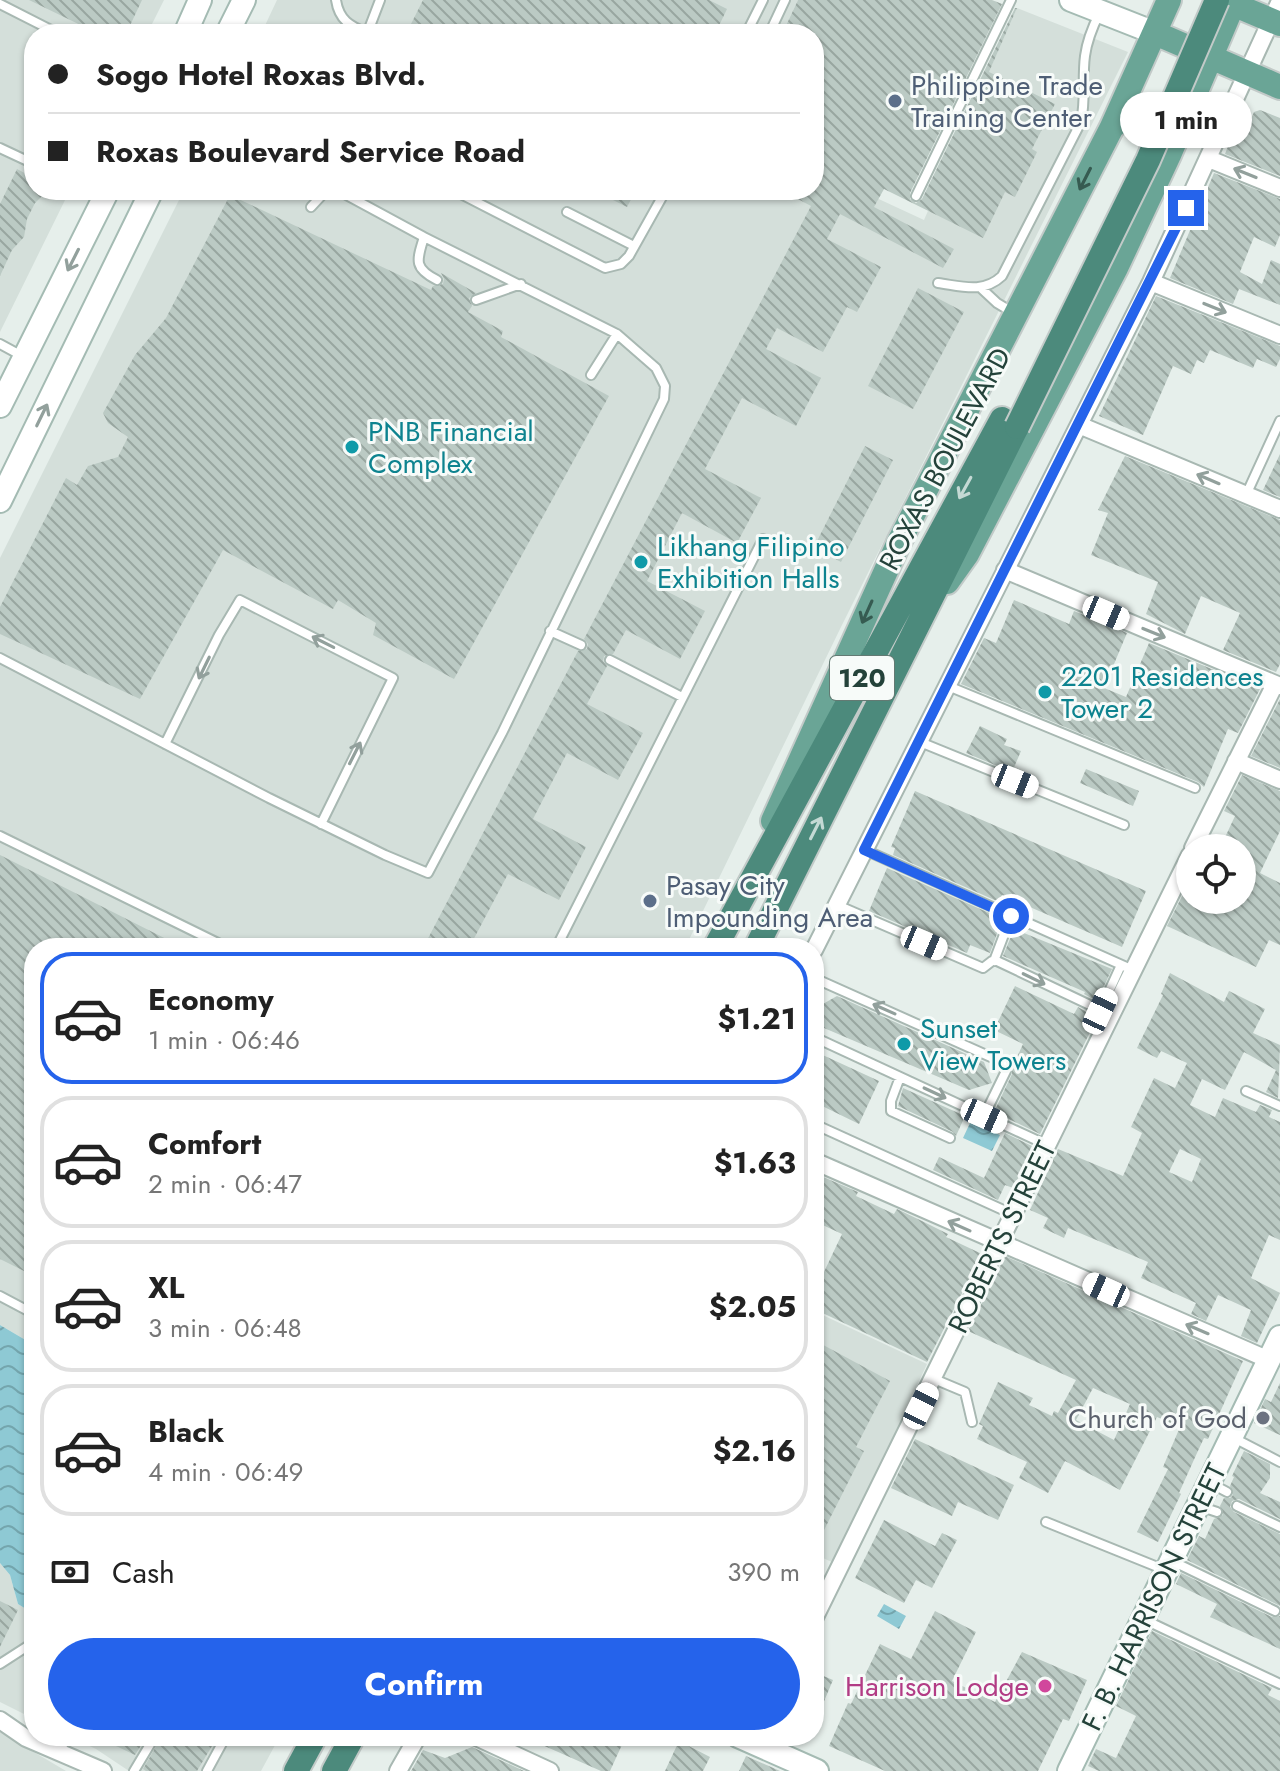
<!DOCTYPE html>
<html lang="en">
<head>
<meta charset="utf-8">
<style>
	body { margin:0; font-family:Jost,sans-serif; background:#f6f6f6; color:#222; height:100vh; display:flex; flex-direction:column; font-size:30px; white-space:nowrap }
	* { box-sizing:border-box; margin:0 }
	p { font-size:26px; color:#767676 }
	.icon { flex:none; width:44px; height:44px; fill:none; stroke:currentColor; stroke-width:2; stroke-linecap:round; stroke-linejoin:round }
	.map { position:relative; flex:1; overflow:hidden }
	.panel { position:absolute; left:24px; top:938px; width:800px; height:808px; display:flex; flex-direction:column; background:#fff; border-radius:32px; box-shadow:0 2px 6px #0004 }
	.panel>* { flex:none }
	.top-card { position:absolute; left:24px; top:24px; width:800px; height:176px; border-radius:32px; box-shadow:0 2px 6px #0004; display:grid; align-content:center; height:176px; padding:0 24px; background:#fff }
	.buttons { position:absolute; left:1176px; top:834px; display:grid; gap:16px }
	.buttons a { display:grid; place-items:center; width:80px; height:80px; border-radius:50%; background:#fff; box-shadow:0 2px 6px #0004; font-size:40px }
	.end { position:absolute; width:36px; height:36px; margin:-18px; border:10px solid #2563eb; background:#fff; box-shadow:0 0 0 4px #fff }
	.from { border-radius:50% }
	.bubble { position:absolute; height:56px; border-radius:28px; background:#fff; box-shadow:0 2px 6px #0004; font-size:26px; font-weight:700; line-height:56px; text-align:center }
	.car { position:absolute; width:24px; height:48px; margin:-24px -12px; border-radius:10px; box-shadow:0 0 6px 2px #0007; background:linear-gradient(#fff 24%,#345 0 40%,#fff 0 76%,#345 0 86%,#fff 0) }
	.top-card b { display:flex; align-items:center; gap:28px; height:76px; font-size:30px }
	.top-card b+b { border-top:2px solid #e0e0e0 }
	.top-card i { width:20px; height:20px; background:#222 }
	ul { padding:14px 0 0; list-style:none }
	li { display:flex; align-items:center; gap:24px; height:132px; margin:0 16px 12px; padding:0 8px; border:4px solid #e0e0e0; border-radius:32px }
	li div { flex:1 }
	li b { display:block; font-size:30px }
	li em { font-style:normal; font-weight:700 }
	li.active { border-color:#2563eb }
	li>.icon { width:72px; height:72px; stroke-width:1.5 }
	.pay { display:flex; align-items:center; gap:20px; height:88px; padding:0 24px; font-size:30px }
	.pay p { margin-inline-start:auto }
	.button { display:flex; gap:16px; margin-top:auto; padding:16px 24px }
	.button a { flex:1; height:92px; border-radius:48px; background:#2563eb; color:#fff; font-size:32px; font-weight:700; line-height:92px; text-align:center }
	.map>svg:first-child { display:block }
</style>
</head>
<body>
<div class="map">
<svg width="1280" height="1771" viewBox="0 0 1280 1771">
	<defs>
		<pattern id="water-waves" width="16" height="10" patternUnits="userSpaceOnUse" patternTransform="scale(2)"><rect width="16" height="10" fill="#8ec9d4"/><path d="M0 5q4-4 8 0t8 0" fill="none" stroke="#74a5ad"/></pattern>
		<pattern id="building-back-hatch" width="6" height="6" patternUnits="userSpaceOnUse" patternTransform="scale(2)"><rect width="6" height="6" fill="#bbcac4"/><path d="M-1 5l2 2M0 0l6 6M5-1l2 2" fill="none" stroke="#98a6a0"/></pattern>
	</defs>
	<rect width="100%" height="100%" fill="#e6efeb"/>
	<!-- built -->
	<path fill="#d4dfda" d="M0,0H164L147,34H34V190H70L0,332Z
		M277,0H798L782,34H261Z
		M1017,8L1128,52L840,629L685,948H34V1345L0,1325V558L184,190H814V169L924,220Z
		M814,1311L927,1364L834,1563L814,1554Z
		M0,1563L10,1575L18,1604L34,1614V1719L0,1702Z
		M0,1732L66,1771H0Z
		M68,1736H280L261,1771H129L96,1749Z"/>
	<!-- water -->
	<path fill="url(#water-waves)" d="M970,1123L1000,1135L992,1151L963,1138Z
		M0,1325L34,1345V1614L18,1604L10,1575L0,1563Z
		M884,1604L906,1616L899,1629L877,1616Z"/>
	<!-- building -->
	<path fill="url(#building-back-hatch)" fill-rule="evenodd" d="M29,0H142L126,34H99Z
		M423,0H709L727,9L715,34H406Z
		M798,0H992L1002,4L910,193V199L916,203L922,199L1015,8H1017L989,72L1055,104L1032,149L1037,152L1015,197L1005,192L983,238L884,189L874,207L954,249L943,268L840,214L827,239L881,267L857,312L847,307L823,352L777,328L766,349L821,378L796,426L742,398L705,469L761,498L737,543L682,513L647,581L705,611L680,659L626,630L613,654L604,656L603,661L607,666L587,704L643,733L618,780L567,753L533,819L586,847L559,900L508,874L469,948H423L578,651L587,649L588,644L584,639L811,206L796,198L800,190H814V34H782Z
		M1260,110L1280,118V176L1225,154L1239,117L1250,121L1254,112Z
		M17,169L34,178V190H48L35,203L27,219L24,237L12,250L0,276V204Z
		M1214,173L1280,199V235L1275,247L1254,237L1240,272L1262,284L1271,260L1280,264V305L1239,289L1233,304L1170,278Z
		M593,190H636L627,207Z
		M230,195L431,290L433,286L443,284L444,279L441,273L476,293L469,298L472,306L468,312L503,331L501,337L609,396L454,679L373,635L376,623L338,600L333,609L223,550L140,699L0,634V607L66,478L77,485L88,466L118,457L128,437L108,423L103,413L135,355L166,318Z
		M918,288L964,312L913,409L868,386Z
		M1156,296L1280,346V359L1276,367L1257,359L1253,368L1210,350L1204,363L1197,360L1191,374L1173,366L1143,435L1099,416Z
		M865,446L893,460L841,562L814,547Z
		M1280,454V497L1263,490Z
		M1125,456L1280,520V664L1276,672L1223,650L1240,613L1201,596L1185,634L1146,614L1158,582L1091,555L1108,513L1098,510Z
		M1014,600L1069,624L1074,611L1127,633L1104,688L1126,697L1149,643L1260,689L1238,733L1228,729L1204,787L1198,782L961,684L984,638L996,643Z
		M1280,699V768L1251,756Z
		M980,726L1007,739L1004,745L1021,751L1012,772L966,753Z
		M1086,769L1139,791L1133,806L1080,783Z
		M1242,775L1280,791V831L1260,873L1280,883V945L1269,940L1256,967L1167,926L1190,880V900H1242V848H1220L1235,816L1224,811Z
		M915,791L1146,891L1122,947L1002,895L999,902L893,855L895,848L891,847Z
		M0,855L184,948H34V1276L0,1259Z
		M887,868L994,915L992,920L1001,923L990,953L970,945L967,953L869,911Z
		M1014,929L1112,969L1097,1001L1084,994L1085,992L1003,956Z
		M1170,973L1224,1002L1229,991L1265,1009L1253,1033L1280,1045L1278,1098L1266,1092L1276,1070L1244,1052L1225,1090L1202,1079L1190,1105L1215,1117L1223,1098L1256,1112L1260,1105L1272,1110L1269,1117L1280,1122V1240L1269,1235L1251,1278L1280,1293L1257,1343L1241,1336L1251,1310L1218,1295L1206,1321L1191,1314L1196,1303L1141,1278L1148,1262L1068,1228L1064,1238L1043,1228L1048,1218L1030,1210L1058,1149L1123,1176L1142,1133L1131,1127L1154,1078L1175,1088L1187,1063L1161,1051L1157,1058L1137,1048L1163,995L1161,994ZM1180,1149L1201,1159L1192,1182L1169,1172Z
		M1015,986L1074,1014L1078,1007L1097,1018L1040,1134L994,1112L1012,1074V1068L1023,1044L994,1030Z
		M837,996L984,1062L992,1083L969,1090L824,1028L814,1009Z
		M814,1051L879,1081L859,1124L814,1102Z
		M903,1088L965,1116L956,1136L953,1132L898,1106Z
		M1005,1133L1034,1147L1013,1188L1005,1185L998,1200L933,1170L939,1157L984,1178Z
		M814,1173L858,1192L856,1196L894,1214L897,1209L924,1222L948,1234L946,1237L982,1254L927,1362L814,1309V1293L842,1234L814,1221Z
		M1005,1256L1243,1361L1208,1439L1204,1438L1197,1453L1179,1493L1181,1494L1158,1542L1137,1532L1168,1469L1163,1467L1180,1427L1157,1417L1120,1490L1065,1461L1048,1493L1019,1478L1027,1462L977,1439L983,1426L979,1424L998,1382L1033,1398L1029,1405L1052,1416L1054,1411L1058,1413L1076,1380L968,1331ZM1093,1388L1130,1404L1114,1440L1076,1420Z
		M814,1340L890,1381L856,1447L864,1451L814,1550Z
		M1280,1383V1435L1254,1423L1265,1399L1271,1402Z
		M915,1439L1014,1485L998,1520L958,1502L952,1516L891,1488Z
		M1244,1451L1270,1464V1478L1260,1493L1280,1502V1519L1239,1499L1232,1501L1230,1507L1234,1512L1280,1534V1606L1187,1560L1199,1536L1205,1539L1214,1519L1223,1515L1220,1506L1224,1498H1230L1233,1495L1230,1486L1234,1477L1232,1476Z
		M884,1520L935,1546L942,1533L957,1540L932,1588L916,1580L904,1603L855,1578Z
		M1181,1573L1272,1617L1280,1616V1649L1210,1617L1217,1604L1176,1584Z
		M0,1601L18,1610L0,1647Z
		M935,1611L976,1632L952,1681L995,1702L1022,1652L1087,1680L1069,1721L1063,1719L1038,1771H885L829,1746L848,1703L851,1704L880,1644L911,1659Z
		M1152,1631L1272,1688L1268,1695L1280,1701V1771H1099L1088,1766L1096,1749L1116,1758L1136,1716L1116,1706Z
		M814,1672L833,1680L814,1725Z
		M121,1736H147L135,1755L116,1746Z
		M162,1736H218L197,1771H146L143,1769Z
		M522,1736H626L610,1771H601Z
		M679,1741L710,1757L703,1771H665Z
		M472,1747L524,1771H411L423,1750L445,1758Z
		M746,1756L780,1771H739Z"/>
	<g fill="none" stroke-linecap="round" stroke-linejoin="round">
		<!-- service casing -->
		<g stroke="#a8b8b2" stroke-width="12">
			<path id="service" d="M336,0C339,20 350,26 367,33
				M0,4L59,34
				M367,34L380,0
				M746,34L763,0
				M769,34L785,0
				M0,148L34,164
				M86,190L103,198
				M453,190L605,268L621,264L629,256L666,190
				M916,196L1011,0
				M567,212L634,246
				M424,237C417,260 413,268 437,280
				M938,283C961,286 983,294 1002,276L1081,122C1086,100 1082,78 1085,56C1087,40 1093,26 1100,12
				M982,289L997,303L1012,312
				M476,300L521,284
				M0,344L24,357
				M591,375L617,334
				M1246,495L1280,421
				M550,631L581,645
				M0,658L269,798L385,855L428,873L502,733L664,399L665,386L656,368L617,334L424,237L339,191L324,193L311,207
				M610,660L682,697
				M948,686L1195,788
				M920,742L1124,825
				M165,744L219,635L240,600L393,678L321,824
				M0,836L228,948
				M865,850L1133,970
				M837,905L983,968L992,961H997L1111,1015
				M556,948L763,539
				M994,961L1011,916
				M814,978L1002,1062L1006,1071L984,1116
				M1100,1011L1121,965
				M814,1037L1047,1145
				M900,1077L891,1101V1111L950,1138
				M1246,1091L1280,1106
				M814,1124L1012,1214
				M0,1296L34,1314
				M934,1379L965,1392L972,1422
				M1232,1437L1280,1462
				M1210,1483L1227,1492
				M1199,1506L1217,1512
				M1237,1506L1280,1527
				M1046,1522L1165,1570
				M1172,1561L1275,1611
				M1143,1619L1280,1684
				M0,1664L34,1642
				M58,1751L70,1736
				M134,1771L155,1736
				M207,1771L226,1736"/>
		</g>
		<!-- minor casing -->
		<g stroke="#a8b8b2" stroke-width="20">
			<path id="minor" d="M1209,159L1280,188
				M1151,282L1280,335
				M1079,425L1280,509
				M1005,570L1280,686
				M1236,761L1280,780
				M1193,848L1275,684
				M814,950L1151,282L1280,1
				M814,1161L1269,1360
				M814,1619L1190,855
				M0,1720L26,1738L103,1771
				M474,1736L550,1771
				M398,1771L418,1736"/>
		</g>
		<!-- secondary casing -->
		<g stroke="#a4bbb3" stroke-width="26">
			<path id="secondary" d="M1071,0L1155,33
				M185,34L200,0
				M227,34L244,0
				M0,406L108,190
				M0,501L152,190
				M738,1736L817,1771
				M1069,1771L1280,1337"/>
		</g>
		<!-- primary casing -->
		<g stroke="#c2cac8" stroke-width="28">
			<path id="primary" d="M1223,0L1280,24
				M1155,33L1280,87
				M1112,127C1134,107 1162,115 1169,145
				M947,582L967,554L1116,268L1169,155L1235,0
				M773,821L899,542L1112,127L1169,0"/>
		</g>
		<!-- trunk casing -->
		<g stroke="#c2cac8" stroke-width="28">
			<path id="trunk" d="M715,948L1002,419
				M756,948L1017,427
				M296,1771L315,1736
				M334,1771L353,1736"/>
		</g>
		<!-- service -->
		<use href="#service" stroke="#fff" stroke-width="8"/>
		<!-- minor -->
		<use href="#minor" stroke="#fff" stroke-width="16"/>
		<!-- secondary -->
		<use href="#secondary" stroke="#fff" stroke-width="22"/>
		<!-- primary -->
		<use href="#primary" stroke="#6aa596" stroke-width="24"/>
		<!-- trunk -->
		<use href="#trunk" stroke="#4c8a7c" stroke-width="24"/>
		<!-- trunk-bridge casing -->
		<g stroke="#c2cac8" stroke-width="28" stroke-linecap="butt">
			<path id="trunk-bridge" d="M1017,427L1148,160L1217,0"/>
		</g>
		<!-- trunk-bridge -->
		<use href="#trunk-bridge" stroke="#4c8a7c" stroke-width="24"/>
	</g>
	<!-- one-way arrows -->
	<defs><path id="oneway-shaft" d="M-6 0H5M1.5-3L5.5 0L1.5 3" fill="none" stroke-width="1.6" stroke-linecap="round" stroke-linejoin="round" transform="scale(2)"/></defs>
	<g stroke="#92a09c">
		<use href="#oneway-shaft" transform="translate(1245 173) rotate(-158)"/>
		<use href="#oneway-shaft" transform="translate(73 260) rotate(117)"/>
		<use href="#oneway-shaft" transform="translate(1215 308) rotate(22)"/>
		<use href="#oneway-shaft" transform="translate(42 415) rotate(-64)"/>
		<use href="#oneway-shaft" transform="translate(1208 479) rotate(-157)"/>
		<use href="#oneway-shaft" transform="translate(1154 633) rotate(22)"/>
		<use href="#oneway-shaft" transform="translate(323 642) rotate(-153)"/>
		<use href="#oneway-shaft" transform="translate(204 668) rotate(116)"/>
		<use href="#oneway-shaft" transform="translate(355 753) rotate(-63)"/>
		<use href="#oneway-shaft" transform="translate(1034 979) rotate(26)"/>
		<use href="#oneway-shaft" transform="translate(884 1009) rotate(-156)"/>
		<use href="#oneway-shaft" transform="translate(935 1093) rotate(25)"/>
		<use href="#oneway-shaft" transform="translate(959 1226) rotate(-156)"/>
		<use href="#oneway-shaft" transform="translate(1197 1329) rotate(-157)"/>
	</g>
	<g stroke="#365b51">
		<use href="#oneway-shaft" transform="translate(1085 179) rotate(117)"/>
		<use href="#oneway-shaft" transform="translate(867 612) rotate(114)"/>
	</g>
	<g stroke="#c4d9d4">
		<use href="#oneway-shaft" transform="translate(965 488) rotate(119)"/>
		<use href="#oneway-shaft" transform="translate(816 828) rotate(-63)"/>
	</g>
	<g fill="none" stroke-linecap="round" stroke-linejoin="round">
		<!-- route -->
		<path stroke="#2563eb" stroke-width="10" d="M1011,916L864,850L1186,208"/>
	</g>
	<!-- markers -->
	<g fill="#5c6f8a" stroke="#f7fbf9" stroke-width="3">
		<circle cx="895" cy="101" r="8"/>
		<circle cx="650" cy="901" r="8"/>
	</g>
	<g fill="#0f9aa8" stroke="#f7fbf9" stroke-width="3">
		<circle cx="352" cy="447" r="8"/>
		<circle cx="641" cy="562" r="8"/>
		<circle cx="1045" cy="692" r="8"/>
		<circle cx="904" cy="1044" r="8"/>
	</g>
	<circle fill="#6b7280" stroke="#f7fbf9" stroke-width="3" cx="1263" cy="1418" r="8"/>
	<circle fill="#d1479c" stroke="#f7fbf9" stroke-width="3" cx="1045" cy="1686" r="8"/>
	<g text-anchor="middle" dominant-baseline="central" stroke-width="6" stroke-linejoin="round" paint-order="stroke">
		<!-- shield labels -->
		<rect fill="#f7fbf9" stroke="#637a73" stroke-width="2" x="830" y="656" width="64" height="44" rx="6"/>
		<g font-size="26" font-weight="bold" fill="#24423a">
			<text x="862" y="678">120</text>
		</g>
		<!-- service labels -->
		<g font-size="28" fill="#4e5e75" stroke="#f7fbf9" text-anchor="start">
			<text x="911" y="85">Philippine Trade<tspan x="911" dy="32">Training Center</tspan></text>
			<text x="666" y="885">Pasay City<tspan x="666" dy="32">Impounding Area</tspan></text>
		</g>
		<!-- culture labels -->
		<g font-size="28" fill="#0d838f" stroke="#f7fbf9" text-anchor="start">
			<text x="368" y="431">PNB Financial<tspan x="368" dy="32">Complex</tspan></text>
			<text x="657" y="546">Likhang Filipino<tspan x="657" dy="32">Exhibition Halls</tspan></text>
			<text x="1061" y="676">2201 Residences<tspan x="1061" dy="32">Tower 2</tspan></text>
			<text x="920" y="1028">Sunset<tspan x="920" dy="32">View Towers</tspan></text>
		</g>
		<!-- street labels -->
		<g font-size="28" fill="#24423a" stroke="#f7fbf9">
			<text transform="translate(945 459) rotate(-62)">ROXAS BOULEVARD</text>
			<text transform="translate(1002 1237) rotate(-64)">ROBERTS STREET</text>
			<text transform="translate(1154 1597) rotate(-64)">F. B. HARRISON STREET</text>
		</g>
		<!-- worship labels -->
		<g font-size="28" fill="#5b616d" stroke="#f7fbf9" text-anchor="end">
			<text x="1247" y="1418">Church of God</text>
		</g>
		<!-- hotel labels -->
		<g font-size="28" fill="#b23c85" stroke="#f7fbf9" text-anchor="end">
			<text x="1029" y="1686">Harrison Lodge</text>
		</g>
	</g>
</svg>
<div class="buttons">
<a><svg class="icon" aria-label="locate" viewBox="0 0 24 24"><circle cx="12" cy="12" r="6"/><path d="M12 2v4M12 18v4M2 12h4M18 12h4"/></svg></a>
</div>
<i class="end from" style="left:1011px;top:916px"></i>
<i class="end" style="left:1186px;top:208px"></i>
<div class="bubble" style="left:1120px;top:92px;width:132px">1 min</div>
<i class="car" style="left:1106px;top:613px;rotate:113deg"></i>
<i class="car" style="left:1015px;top:781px;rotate:112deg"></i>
<i class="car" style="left:924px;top:943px;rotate:113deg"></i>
<i class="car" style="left:1100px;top:1011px;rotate:25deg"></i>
<i class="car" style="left:984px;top:1116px;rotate:114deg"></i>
<i class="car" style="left:1106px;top:1290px;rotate:294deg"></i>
<i class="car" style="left:921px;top:1406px;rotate:26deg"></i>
<div class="top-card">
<b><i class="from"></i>Sogo Hotel Roxas Blvd.</b>
<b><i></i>Roxas Boulevard Service Road</b>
</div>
<section class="panel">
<ul>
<li class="active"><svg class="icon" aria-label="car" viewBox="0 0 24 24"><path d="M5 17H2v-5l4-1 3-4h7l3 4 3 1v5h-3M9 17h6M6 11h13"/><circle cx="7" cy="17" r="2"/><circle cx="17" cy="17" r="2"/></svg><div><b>Economy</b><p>1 min · 06:46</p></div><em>$1.21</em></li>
<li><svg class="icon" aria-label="car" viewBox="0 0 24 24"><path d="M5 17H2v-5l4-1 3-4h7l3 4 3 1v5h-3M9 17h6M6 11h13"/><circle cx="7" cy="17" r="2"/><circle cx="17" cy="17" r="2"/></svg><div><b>Comfort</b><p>2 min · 06:47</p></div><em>$1.63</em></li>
<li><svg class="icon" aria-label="car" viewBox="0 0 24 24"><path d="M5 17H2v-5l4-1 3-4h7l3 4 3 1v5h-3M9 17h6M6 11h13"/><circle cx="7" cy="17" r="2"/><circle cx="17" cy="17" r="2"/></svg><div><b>XL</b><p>3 min · 06:48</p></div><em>$2.05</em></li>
<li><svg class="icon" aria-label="car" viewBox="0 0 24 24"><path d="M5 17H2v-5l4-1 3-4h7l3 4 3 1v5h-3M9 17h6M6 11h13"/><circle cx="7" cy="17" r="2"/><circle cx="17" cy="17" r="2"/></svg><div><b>Black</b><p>4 min · 06:49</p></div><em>$2.16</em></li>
</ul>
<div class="pay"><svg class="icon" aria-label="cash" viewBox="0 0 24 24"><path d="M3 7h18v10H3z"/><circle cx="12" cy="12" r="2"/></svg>Cash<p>390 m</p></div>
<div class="button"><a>Confirm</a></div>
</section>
</div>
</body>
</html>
